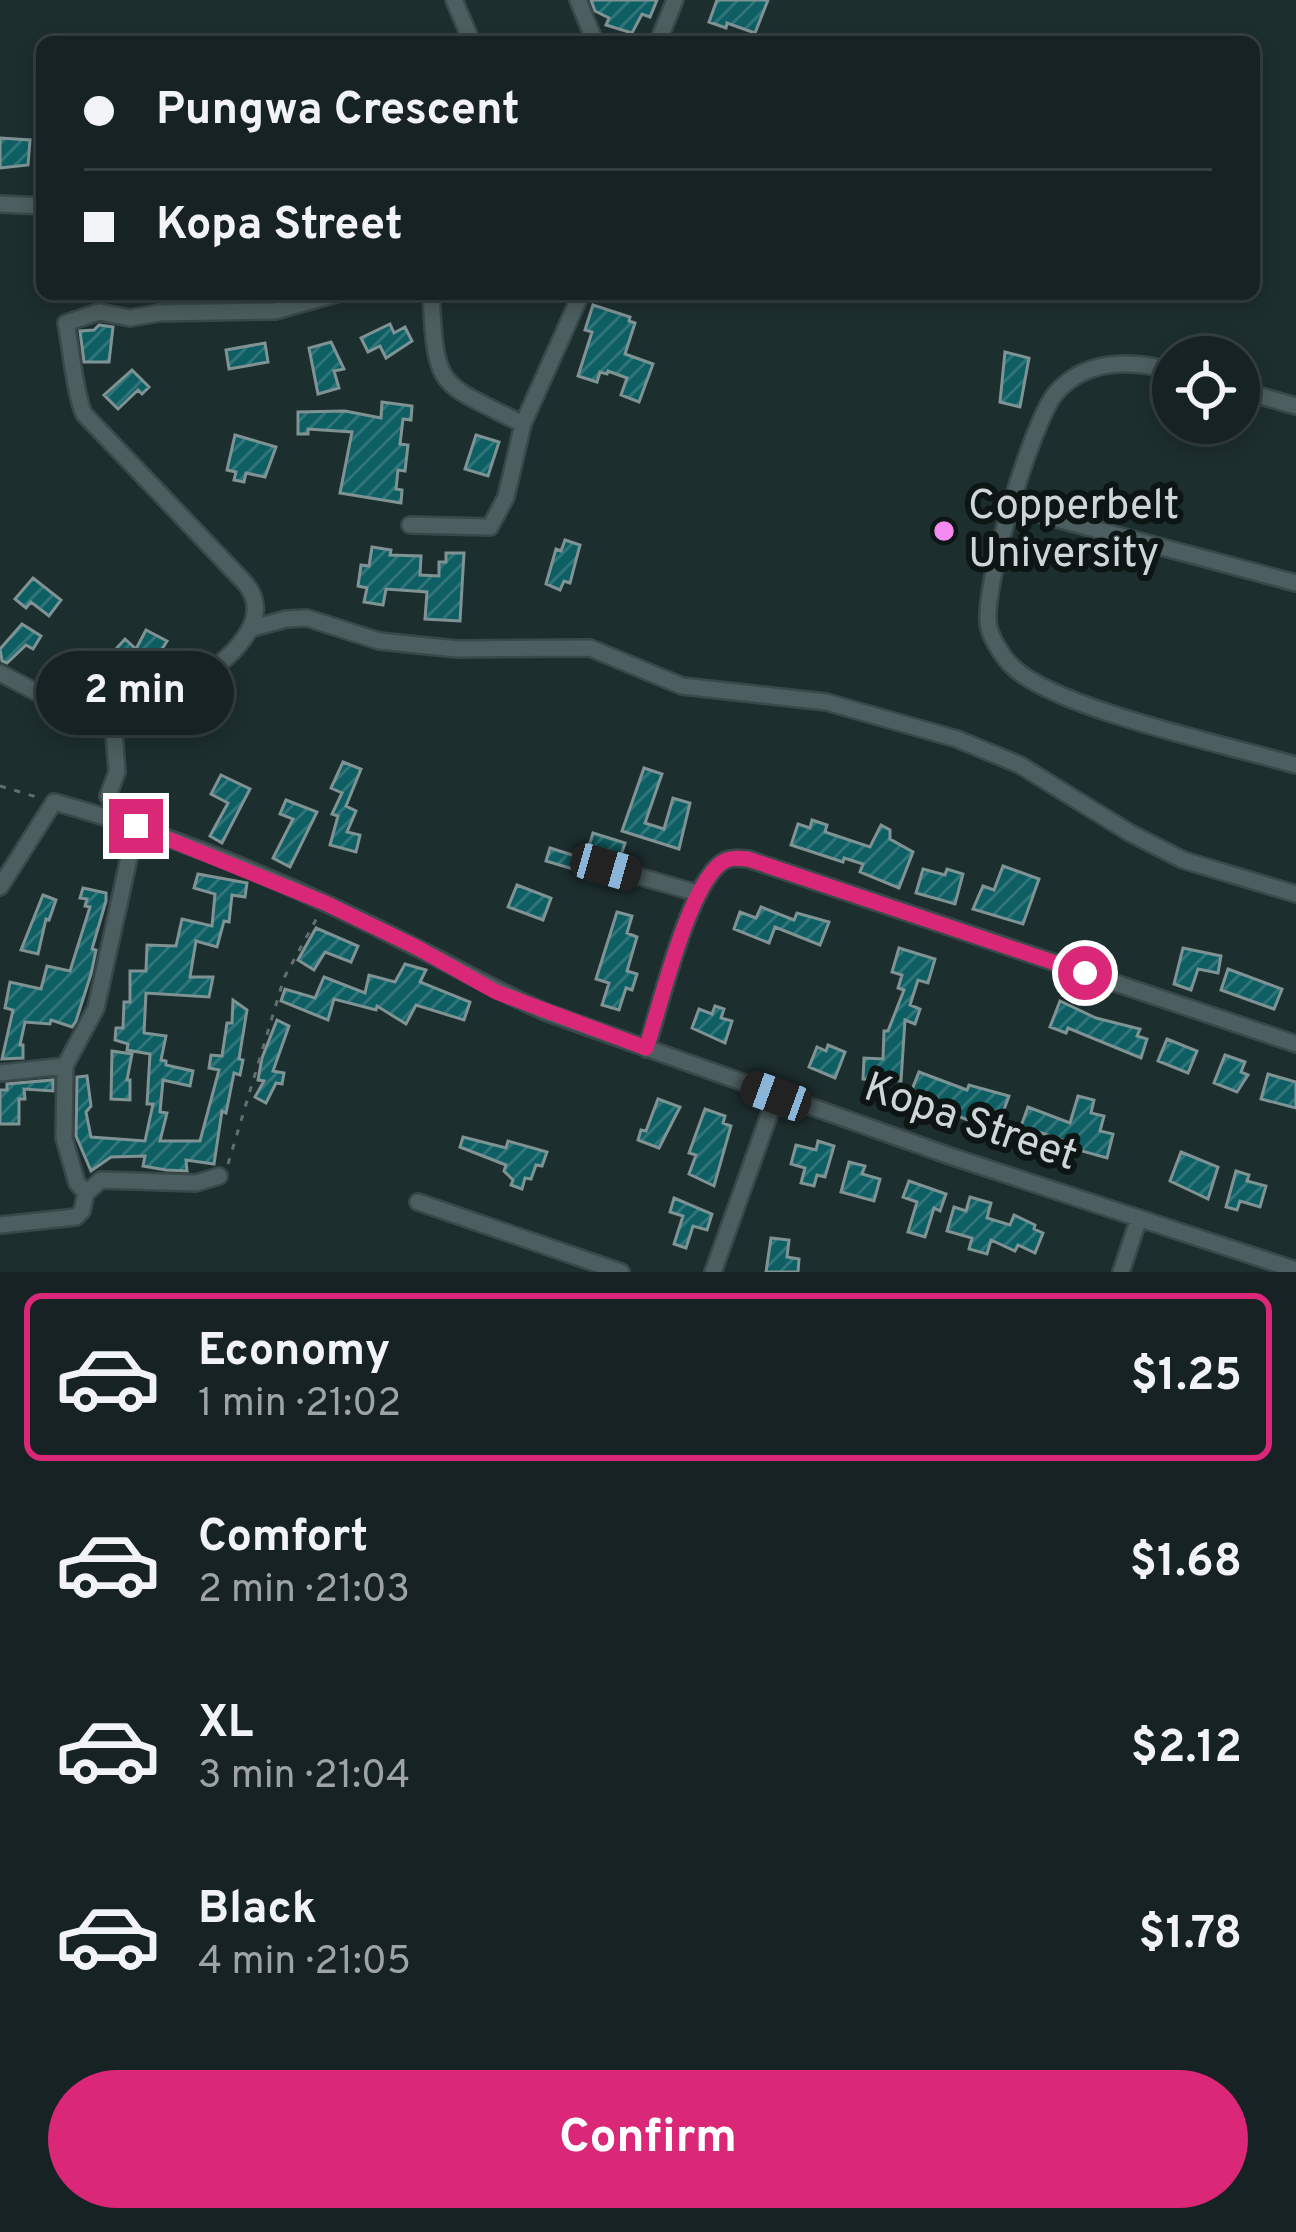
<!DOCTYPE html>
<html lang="en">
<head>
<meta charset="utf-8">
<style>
	body { margin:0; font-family:Overpass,sans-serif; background:#1f2a2b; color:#f1f3f6; height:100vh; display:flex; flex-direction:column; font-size:45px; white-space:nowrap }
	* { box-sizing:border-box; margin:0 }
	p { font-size:39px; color:#9ea4a6 }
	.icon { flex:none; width:66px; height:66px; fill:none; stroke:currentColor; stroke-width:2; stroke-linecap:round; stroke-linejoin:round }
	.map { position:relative; height:1272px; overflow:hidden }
	.panel { display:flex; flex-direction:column; background:#162223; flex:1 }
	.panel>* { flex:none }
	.guide { position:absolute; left:36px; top:36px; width:1224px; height:264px; border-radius:18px; box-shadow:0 6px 18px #0003,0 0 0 3px #353f41; display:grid; align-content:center; height:264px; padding:0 48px; background:#162223 }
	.buttons { position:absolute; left:1152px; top:336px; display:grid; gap:24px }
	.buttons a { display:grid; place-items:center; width:108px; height:108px; border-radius:50%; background:#162223; box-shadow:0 6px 18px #0003,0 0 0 3px #353f41; font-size:60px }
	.end { position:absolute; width:54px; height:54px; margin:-27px; border:15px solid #db2777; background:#fff; box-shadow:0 0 0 6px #fff }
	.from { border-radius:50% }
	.bubble { position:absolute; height:84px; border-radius:42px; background:#162223; box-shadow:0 6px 18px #0003,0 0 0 3px #353f41; font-size:39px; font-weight:700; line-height:84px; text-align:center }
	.car { position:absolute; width:36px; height:72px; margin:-36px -18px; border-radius:15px; box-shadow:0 0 9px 3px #0007; background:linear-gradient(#222 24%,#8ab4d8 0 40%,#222 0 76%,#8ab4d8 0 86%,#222 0) }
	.guide b { display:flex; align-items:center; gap:42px; height:114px; font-size:45px }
	.guide b+b { border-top:3px solid #353f41 }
	.guide i { width:30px; height:30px; background:#f1f3f6 }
	ul { padding:21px 0 0; list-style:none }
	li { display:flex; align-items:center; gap:36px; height:168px; margin:0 24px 18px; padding:0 24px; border:6px solid transparent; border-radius:18px }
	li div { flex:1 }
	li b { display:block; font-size:45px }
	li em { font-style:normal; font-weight:700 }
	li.selected { border-color:#db2777 }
	li>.icon { width:108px; height:108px; stroke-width:1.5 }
	.primary-button { display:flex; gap:24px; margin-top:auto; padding:24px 48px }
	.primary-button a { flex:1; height:138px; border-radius:72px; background:#db2777; color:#fff; font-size:48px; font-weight:700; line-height:138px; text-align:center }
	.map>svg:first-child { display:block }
</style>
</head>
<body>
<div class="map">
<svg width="1296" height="1272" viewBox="0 0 1296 1272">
	<defs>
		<pattern id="building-hatch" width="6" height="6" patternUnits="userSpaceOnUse" patternTransform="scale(3)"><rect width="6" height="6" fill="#0e5f64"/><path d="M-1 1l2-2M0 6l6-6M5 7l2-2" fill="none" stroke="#307579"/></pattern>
	</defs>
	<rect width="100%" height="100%" fill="#1d2e2f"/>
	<!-- building -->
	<path fill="url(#building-hatch)" stroke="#7f9394" stroke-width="3" d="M591,0H657L650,17L642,14L632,33L606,25L609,18L595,11Z
		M717,0H768L755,33L727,23L726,28L709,22Z
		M0,138L30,140L28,165L0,168Z
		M593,305L630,317L629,321L635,323L625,354L653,364L639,402L621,395L627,378L608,371L607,374L600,372L597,382L578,376L592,332L585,330Z
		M390,324L394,333L405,327L412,341L386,358L380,346L368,352L361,338Z
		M99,325L113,327L109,362H84L80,331L94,330Z
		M331,342L344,369L334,371L339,388L318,394L309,348Z
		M265,343L268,362L229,369L226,350Z
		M1005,352L1029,358L1020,407L1000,402Z
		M132,370L149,387L142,394L138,390L118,409L104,395Z
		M382,402L412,406L411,420L403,419L400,444L408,445L405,471L398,470L396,489L402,490L401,503L340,493L352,432L308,429V434H298V412L345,411L381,418Z
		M235,435L276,447L265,477L246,473L244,482L234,480L236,472L227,470Z
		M476,435L499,442L488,476L465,469Z
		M565,540L580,545L570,583L564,581L560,590L546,584L556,549L561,551Z
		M372,547L391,550L390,555L421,556L420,575L439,576V562H446V553H464L460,621L425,619L427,592L386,589L383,605L364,602L367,588L358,586L361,565L369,566Z
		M33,578L61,600L49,616L31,602L26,608L15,599Z
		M22,624L41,636L33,649L26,645L7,663L2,661L0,649Z
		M146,630L167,641L144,678L133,670L119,707L104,702L106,695L81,686L86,670L114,680L116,675L120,676L130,663L115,650L125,639L136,649Z
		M343,762L361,769L346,806L356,811L347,832L360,835L356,852L330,845L338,816L332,814L342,793L331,788Z
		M644,768L662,774L645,823L664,829L673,798L690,803L679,849L622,831Z
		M221,775L250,789L222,843L210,836L228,803L211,794Z
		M286,800L317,812L290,867L273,858L293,819L280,814Z
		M812,820L827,825L825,832L870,847L881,825L890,830V839L913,852L899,888L860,872L863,864L844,858L843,862L791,845L798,824L810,828Z
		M593,833L625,843L620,858L604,855L597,859L595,872L592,871L590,879L579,875L580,871L546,861L550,848L585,859Z
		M1003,866L1039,879L1023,924L973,909L983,886L994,890Z
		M923,869L945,875L947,869L963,874L955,904L916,893Z
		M198,874L247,883L245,897L232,895L229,922L224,921L217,947L196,941L190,977H213L209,997L146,993L144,1033L166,1036L161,1060L166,1061V1065L193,1071L190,1086L163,1080L160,1112L167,1113L160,1141H200L219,1070L209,1068L211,1055L222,1056L227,1023H232L233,1000L247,1010L239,1059L243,1060L240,1075L234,1073L226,1113L222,1111L214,1164L186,1160L187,1171L166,1170L143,1166L145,1156L111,1157L91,1171L76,1136L77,1077L87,1076L91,1106L86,1112L91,1137L145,1141L153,1104H147L150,1054L127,1050L128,1044L115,1040L116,1028H123L124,1002H130V971H146L147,945L176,946L182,919L212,926L215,894L194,888Z
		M517,885L551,898L543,920L508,907Z
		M83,888L106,893V901L92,949L96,950L91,974L76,1021L72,1027L51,1020L50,1024L25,1022L20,1045H23V1058L2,1059L13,1010L5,1008L10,982L41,989L47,966L70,971L90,907L85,906L87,899L80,898Z
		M43,895L56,900L49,920L46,919L38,954L21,950Z
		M761,907L794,920L797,913L829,922L820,945L775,927L769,943L734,929L740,912L756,918Z
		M617,912L632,916L627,933L637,937L627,971L637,974L632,990L626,988L619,1010L602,1005L609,983L596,979Z
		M316,928L358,946L351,962L325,952L314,970L298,960Z
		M899,948L935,959L928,983L918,980L910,1005L920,1009L915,1024L905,1020L901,1081L863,1079L864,1058L883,1059L884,1031H888L904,990L898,988L902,975L892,972Z
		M1183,948L1221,956L1218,973L1198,969L1191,990L1174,984Z
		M405,964L426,970L420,982L470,1002L464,1020L416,1005L406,1024L377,1006L376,1010L334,999L328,1020L281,1001L285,989L315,998L324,977L365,993L369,975L395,982Z
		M1228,969L1282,989L1274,1009L1221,990Z
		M1060,1001L1096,1018L1140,1029L1137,1036L1147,1039L1141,1058L1068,1028L1066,1033L1050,1027Z
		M715,1006L724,1009L721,1018L732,1021L725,1043L692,1028L699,1009L712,1014Z
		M277,1020L289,1026L273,1071L284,1073L282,1084L276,1083L266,1103L255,1097L264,1081L258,1080L262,1058Z
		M1167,1039L1197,1051L1188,1073L1158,1061Z
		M828,1045L845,1052L835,1078L809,1067L817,1047L826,1051Z
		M112,1051L132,1054L127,1080H130V1100L111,1099Z
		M1225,1055L1245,1062L1241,1072L1248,1075L1237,1092L1214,1083Z
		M919,1072L967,1090L969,1085L1009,1096L996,1131L909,1097Z
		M1268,1074L1296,1082V1108L1261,1099Z
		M53,1080V1091L24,1089L25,1099H19V1124H0V1090H7V1084Z
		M1078,1096L1094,1100L1091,1113L1104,1116L1100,1131L1113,1134L1107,1158L1064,1146L1065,1141L1036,1131L1035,1134L1020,1129L1028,1107L1070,1123Z
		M658,1099L680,1107L659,1148L638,1140L641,1130L646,1131Z
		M705,1109L725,1116L723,1123L731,1126L714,1186L689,1174L696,1155L689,1153Z
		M463,1137L506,1148L508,1141L547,1152L542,1166L536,1165L531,1179L525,1178L522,1189L511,1185L513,1180L504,1171L506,1165L460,1147Z
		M818,1141L834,1146L825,1177L817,1175L814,1186L801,1183L805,1168L791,1164L796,1145L816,1150Z
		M1181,1152L1218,1167L1208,1199L1170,1181Z
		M849,1162L865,1166L862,1174L880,1179L874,1201L841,1192Z
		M1236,1171L1249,1175L1247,1181L1266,1186L1260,1207L1240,1201L1237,1210L1226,1207Z
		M909,1181L946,1194L940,1211L934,1208L925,1237L908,1232L917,1202L903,1197Z
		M970,1197L991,1203L987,1218L1010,1225L1014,1215L1035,1225L1034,1229L1043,1233L1035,1253L1018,1245L1015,1251L991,1240L987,1254L969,1249L972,1238L947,1231L954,1207L966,1211Z
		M674,1198L712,1214L707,1230L693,1226L686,1248L674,1244L683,1216L670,1212Z
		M771,1238L789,1240L787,1257L799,1259L798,1272H766Z"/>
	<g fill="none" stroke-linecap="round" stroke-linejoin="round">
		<!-- minor casing -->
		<g stroke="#3a484a" stroke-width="20">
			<path id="minor" d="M454,0L472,42
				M578,0L595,42
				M658,42L675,0
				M0,204L42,206
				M431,294C436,392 438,381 523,424
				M1173,371C1133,360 1085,358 1055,394C1032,423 980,592 989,628C992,640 1004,659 1013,667C1056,709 1231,746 1296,765
				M1239,390L1296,406
				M1012,507L1296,583
				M410,525L490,527L506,497L523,424L581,294
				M253,628L286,619L307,618L379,641L457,649L590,648L682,686L826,702L957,739L1020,765L1130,833L1183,860L1296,894
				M0,673L114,733
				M114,733C154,707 294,640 245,583L84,414C75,394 71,348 66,323L99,312L130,318L159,313L275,311L336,294
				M114,733L117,772L108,796L125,821
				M136,826L96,1008L65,1066L64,1138L77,1183L86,1193L101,1180L196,1183L219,1176
				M606,867L697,893
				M0,887L54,802C178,836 301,888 415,947C460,969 502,994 548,1013L950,1156L1296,1270
				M646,1049C661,1005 687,889 721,863C729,857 738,858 748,859L1296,1044
				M0,1073L65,1066
				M418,1202L621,1272
				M0,1225L76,1217L82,1211L86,1193
				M713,1272L776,1096
				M1121,1272L1139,1218"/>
		</g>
		<!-- path -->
		<path stroke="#616f70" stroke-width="3" stroke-dasharray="6 9" stroke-linecap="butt" d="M0,786L40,798
			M228,1164L284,978L318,916"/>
		<!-- minor -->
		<use href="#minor" stroke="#4c5e5f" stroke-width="15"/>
	</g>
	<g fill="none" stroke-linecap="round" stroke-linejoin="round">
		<!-- route -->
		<path stroke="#db2777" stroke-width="15" d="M136,826L325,903L416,947L496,992L646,1048C661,1005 687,889 721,863C730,857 739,858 748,859L1085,973"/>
	</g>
	<!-- markers -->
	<circle fill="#f38af1" stroke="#0e1515" stroke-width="4.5" cx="944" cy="531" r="12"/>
	<g text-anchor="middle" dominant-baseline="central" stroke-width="12" stroke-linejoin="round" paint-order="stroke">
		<!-- poi labels -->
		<g font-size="42" fill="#cdd7d8" stroke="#0e1515" text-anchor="start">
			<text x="968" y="507">Copperbelt<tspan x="968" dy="48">University</tspan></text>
		</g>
		<!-- street labels -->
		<g font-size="42" fill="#cdd7d8" stroke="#0e1515">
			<text transform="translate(970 1124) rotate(19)">Kopa Street</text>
		</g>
	</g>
</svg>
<div class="buttons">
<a><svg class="icon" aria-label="locate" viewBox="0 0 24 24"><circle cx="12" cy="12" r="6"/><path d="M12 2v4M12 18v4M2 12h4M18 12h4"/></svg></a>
</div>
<i class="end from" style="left:1085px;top:973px"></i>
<i class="end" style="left:136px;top:826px"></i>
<div class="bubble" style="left:36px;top:651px;width:198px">2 min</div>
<i class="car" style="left:606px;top:867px;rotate:106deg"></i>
<i class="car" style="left:776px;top:1096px;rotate:290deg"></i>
<div class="guide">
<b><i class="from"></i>Pungwa Crescent</b>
<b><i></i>Kopa Street</b>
</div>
</div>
<section class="panel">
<ul>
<li class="selected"><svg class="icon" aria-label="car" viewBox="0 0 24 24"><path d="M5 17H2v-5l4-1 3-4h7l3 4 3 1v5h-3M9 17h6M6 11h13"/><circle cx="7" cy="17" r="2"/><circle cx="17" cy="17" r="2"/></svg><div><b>Economy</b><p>1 min · 21:02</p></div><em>$1.25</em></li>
<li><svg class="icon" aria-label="car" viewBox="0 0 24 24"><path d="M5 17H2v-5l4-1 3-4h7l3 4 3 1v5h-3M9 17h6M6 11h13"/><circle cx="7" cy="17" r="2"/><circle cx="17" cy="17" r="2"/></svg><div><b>Comfort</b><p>2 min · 21:03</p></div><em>$1.68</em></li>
<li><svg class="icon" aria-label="car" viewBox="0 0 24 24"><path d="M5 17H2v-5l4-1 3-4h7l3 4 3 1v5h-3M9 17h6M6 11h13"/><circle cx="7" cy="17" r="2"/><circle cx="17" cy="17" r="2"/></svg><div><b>XL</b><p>3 min · 21:04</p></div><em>$2.12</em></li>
<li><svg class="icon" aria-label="car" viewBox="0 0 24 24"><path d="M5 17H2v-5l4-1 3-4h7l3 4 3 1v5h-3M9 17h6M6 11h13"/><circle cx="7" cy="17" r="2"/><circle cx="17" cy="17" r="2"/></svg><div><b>Black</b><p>4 min · 21:05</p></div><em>$1.78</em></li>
</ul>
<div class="primary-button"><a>Confirm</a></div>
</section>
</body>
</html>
